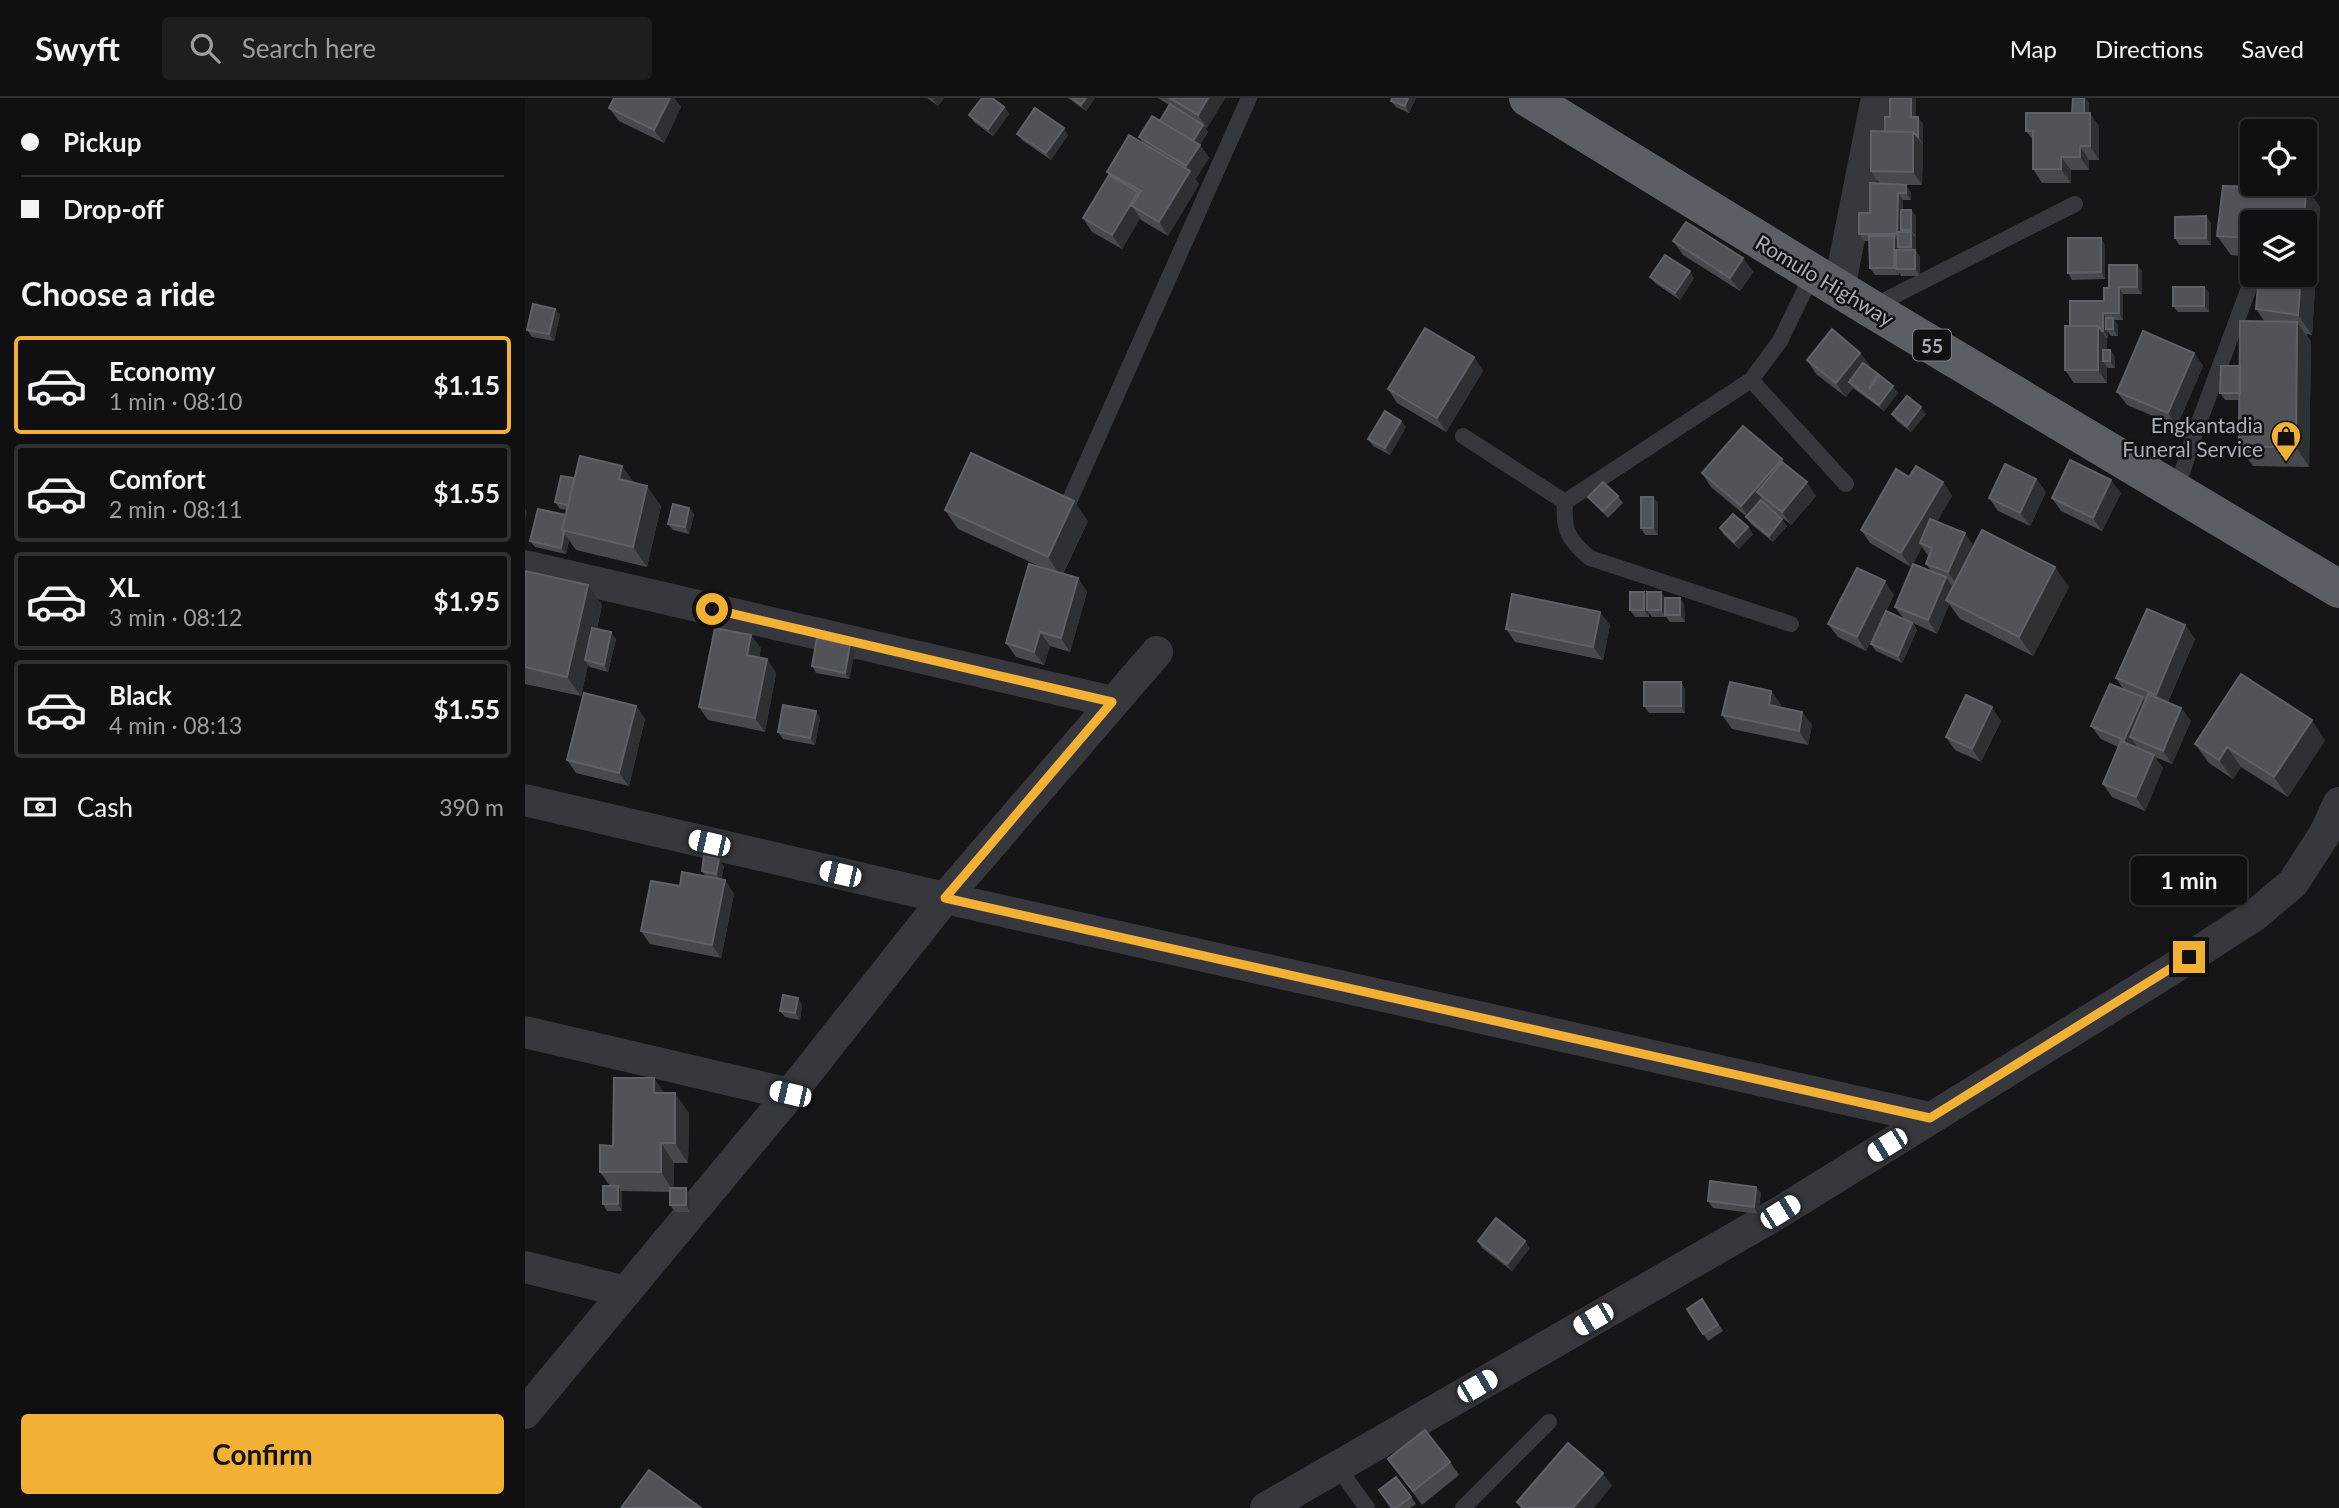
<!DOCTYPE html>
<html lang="en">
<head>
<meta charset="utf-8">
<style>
	body { margin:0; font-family:Lato,sans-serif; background:#1e1e20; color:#f1f3f6; height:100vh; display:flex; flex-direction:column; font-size:26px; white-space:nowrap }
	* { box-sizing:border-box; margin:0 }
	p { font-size:23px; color:#9c9d9f }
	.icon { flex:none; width:38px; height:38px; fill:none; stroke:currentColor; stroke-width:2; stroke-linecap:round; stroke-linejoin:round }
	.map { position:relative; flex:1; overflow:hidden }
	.sheet { display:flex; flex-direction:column; background:#101012; width:525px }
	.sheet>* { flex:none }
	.top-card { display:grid; align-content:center; height:154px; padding:0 21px; background:#101012 }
	.controls { position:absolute; left:1715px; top:21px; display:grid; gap:14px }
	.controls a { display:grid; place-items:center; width:77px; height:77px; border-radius:7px; background:#101012; box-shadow:0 2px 5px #0004,0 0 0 2px #303032; font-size:35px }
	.end { position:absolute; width:32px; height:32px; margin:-16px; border:9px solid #f2b134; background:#111; box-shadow:0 0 0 4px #111 }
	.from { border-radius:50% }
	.bubble { position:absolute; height:49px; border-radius:7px; background:#101012; box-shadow:0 2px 5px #0004,0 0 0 2px #303032; font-size:23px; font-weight:700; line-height:49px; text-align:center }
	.car { position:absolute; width:21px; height:42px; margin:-21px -10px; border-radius:9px; box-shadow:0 0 5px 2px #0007; background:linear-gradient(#fff 24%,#345 0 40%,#fff 0 76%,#345 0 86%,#fff 0) }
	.top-card b { display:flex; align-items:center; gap:24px; height:66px; font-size:26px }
	.top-card b+b { border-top:2px solid #303032 }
	.top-card i { width:18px; height:18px; background:#f1f3f6 }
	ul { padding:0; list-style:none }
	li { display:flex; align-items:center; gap:21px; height:98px; margin:0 14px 10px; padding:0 7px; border:4px solid #303032; border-radius:7px }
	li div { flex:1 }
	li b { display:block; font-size:26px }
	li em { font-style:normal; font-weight:700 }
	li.active { border-color:#f2b134 }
	li>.icon { width:63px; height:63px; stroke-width:1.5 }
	h2 { padding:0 21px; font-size:32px; line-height:84px }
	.pay { display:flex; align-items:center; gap:18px; height:77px; padding:0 21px; font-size:26px }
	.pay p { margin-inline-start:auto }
	.action { display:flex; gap:14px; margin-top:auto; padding:14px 21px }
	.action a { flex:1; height:80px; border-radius:7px; background:#f2b134; color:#111; font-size:28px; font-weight:700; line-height:80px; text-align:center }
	header { display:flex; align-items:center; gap:42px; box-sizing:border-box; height:98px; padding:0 35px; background:#101012; border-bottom:2px solid #303032 }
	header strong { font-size:33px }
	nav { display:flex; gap:38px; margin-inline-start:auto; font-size:24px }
	.search { width:490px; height:63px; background:#1e1e20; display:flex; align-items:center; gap:18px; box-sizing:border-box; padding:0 24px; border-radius:7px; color:#9c9d9f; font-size:26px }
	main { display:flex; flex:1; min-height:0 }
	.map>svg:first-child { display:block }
</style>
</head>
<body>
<header>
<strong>Swyft</strong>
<div class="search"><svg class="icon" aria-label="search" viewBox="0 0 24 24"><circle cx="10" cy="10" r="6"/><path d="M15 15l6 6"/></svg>Search here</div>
<nav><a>Map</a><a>Directions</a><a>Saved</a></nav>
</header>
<main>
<section class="sheet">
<div class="top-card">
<b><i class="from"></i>Pickup</b>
<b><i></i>Drop-off</b>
</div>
<h2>Choose a ride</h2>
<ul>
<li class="active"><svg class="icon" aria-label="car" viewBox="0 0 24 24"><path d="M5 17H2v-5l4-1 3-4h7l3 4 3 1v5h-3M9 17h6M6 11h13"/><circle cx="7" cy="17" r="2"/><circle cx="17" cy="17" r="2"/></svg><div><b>Economy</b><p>1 min · 08:10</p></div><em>$1.15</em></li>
<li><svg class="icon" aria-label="car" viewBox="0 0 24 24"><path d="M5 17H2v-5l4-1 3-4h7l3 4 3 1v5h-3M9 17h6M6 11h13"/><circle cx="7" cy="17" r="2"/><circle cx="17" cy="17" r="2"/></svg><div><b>Comfort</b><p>2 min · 08:11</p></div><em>$1.55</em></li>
<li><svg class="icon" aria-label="car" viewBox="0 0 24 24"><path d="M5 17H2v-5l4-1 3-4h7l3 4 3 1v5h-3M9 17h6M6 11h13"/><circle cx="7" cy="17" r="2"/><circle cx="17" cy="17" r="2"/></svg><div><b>XL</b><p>3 min · 08:12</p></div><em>$1.95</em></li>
<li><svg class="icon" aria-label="car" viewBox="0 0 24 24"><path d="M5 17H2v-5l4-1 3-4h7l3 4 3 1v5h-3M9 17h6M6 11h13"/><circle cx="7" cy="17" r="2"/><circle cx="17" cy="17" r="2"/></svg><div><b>Black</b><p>4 min · 08:13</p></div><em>$1.55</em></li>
</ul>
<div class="pay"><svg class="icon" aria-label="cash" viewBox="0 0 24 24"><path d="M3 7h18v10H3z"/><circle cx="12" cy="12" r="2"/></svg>Cash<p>390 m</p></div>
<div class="action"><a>Confirm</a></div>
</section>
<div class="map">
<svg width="1814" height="1410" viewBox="0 0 1814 1410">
	<rect width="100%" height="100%" fill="#161618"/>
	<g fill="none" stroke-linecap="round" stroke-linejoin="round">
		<!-- service -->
		<path stroke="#37383d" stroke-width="16" d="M1347,209L1550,106
			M1226,282L1321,386
			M938,338L1040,404
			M1651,393L1670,335L1728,179
			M543,406L724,0
			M1266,526L1065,460C1043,442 1038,432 1040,404L1226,282L1255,243L1288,175
			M812,1368L842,1410
			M938,1410L1024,1324"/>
		<!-- minor -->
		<path stroke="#37383d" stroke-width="32" d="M1314,191L1352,0
			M0,468L588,604
			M0,702L420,800L1405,1020
			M0,934L265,996
			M0,1169L101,1194
			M0,1315L265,996L420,800L632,554
			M741,1410L1255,1114L1642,874L1730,817L1768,785L1799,737L1814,705"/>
		<!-- trunk -->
		<path stroke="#5b5e65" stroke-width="38" d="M1003,0L1345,210L1814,491"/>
	</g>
	<!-- wall -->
	<path fill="#47494d" d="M89,0H149L156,9L139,45L94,23L84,10Z
		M402,0H419L413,8Z
		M543,0H570L561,13Z
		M633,0H700L682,30L679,28L683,34L675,47L684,60L670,81L674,86L643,138L616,122L615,120L597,151L567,134L558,120L585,78L582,74L619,46L614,39L635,23L644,7Z
		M891,0L884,15L871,9L866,3Z
		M1391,0V19L1398,26V46H1396L1398,47L1397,87H1380L1386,94V102H1378V112H1386L1391,118V139H1390L1391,140V154L1395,159V178H1376L1374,175V177H1350L1345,170L1344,143H1339L1334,136L1345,115L1354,85L1346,73L1365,19Z
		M1548,0H1560L1564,5V15L1574,28V62H1564V72H1546V85H1517L1508,71V42L1501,33L1547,15Z
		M479,9L484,16L468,38L449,24L444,17Z
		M492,36L543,37L526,62L497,42Z
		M1698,88L1781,90L1795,109L1787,237L1781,236L1786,244L1784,369L1728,368L1714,349L1715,302H1700L1695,295L1696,268H1715V223L1740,224L1731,211L1734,177H1780V124H1727V159L1706,157L1692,138Z
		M1681,118L1686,125V147H1654L1650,140Z
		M1148,143L1218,160L1228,174L1215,193L1158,157Z
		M1580,147V181L1547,182L1543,175Z
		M1612,167L1617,173V196H1598V222H1589L1593,227V238H1586L1583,234V240H1581L1582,241V252H1585L1590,259V270H1583L1582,269V285H1549L1540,272L1579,203L1584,190Z
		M1125,179L1169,180L1155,202L1130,185Z
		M1679,189L1684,195V214H1653L1648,208Z
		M30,211L35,217L29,243L7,239L2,232Z
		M1335,255L1345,268L1344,269L1373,295L1359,313L1328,290L1321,299L1291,276L1282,262Z
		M1669,255L1678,268L1652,328L1602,307L1592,294Z
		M949,259L958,273L921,334L872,305L863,291Z
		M1367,316H1401L1386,334L1372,323Z
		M881,329L865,357L848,348L843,341Z
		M1257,361L1260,367L1291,398L1266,427L1240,405L1239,406L1262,428L1248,444L1226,426L1221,419H1222L1186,389L1177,375Z
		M97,368L109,385L136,408L122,469L51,452L44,442L41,456L10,449L5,443L41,417L42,412L35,411L30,404L50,380Z
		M1511,381L1521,394L1505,428L1473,413L1464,400Z
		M1418,384L1427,398L1412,423L1449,448L1544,489L1508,558L1435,521L1424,506L1412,536L1388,525L1392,532L1377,565L1351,553L1346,546L1379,521L1370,509L1406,473L1401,466L1404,459L1397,449L1386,469L1345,445L1336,432Z
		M1596,395L1577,433L1536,413L1527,400Z
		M1093,398L1098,405L1083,420L1068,405L1063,399Z
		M1128,399L1133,405V437H1120L1116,430Z
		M164,410L169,416L164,436L148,432L143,426Z
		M420,412L563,423L538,476L553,480L562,494L545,554L525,548L519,567L491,559L481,545L518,470L433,431Z
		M1195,430L1228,436L1214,451L1199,437Z
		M0,473L63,487L77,507L72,531L91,541L83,574L65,569L63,567L56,598L0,586Z
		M1119,494L1122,497L1136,494L1140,500L1159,506L1160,524H1145L1141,519H1127L1124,515V519H1110L1105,512Z
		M1369,497L1341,553L1313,539L1303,526Z
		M1085,527L1078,562L990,544L981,531Z
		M1660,527L1670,541L1643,604L1656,610L1666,623L1647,666L1630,659L1638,670L1620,713L1587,699L1578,686L1593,649L1576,641L1566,628L1599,592L1591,580Z
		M236,550L234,560L242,561L251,575L240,634L183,622L174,609Z
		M330,554L324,581L291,575L287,568Z
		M1156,584L1160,591V615H1124L1119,608Z
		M1246,593L1256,607L1255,609L1277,614L1287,627L1283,647L1207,631L1197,617Z
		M111,608L120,621L104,688L51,675L42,662Z
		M291,613L295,620L290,647L258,641L253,634Z
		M1476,623L1456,664L1430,652L1421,639Z
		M1800,642L1763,699L1716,669L1708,681L1684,665L1670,646Z
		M199,768L196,782H200L209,796L196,860L125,846L116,833L155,788L181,779L177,773Z
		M277,907L275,922L260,919L255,913Z
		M140,995L164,1015L163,1065H149V1090L165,1097V1114H150L145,1107V1094L96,1093L97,1095V1113H82L78,1106L85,1088L75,1074L88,1048Z
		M1231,1089L1236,1095L1233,1116L1188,1110L1183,1103Z
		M953,1143L1005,1150L987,1173L957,1150Z
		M1177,1201L1198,1233L1183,1243L1162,1211Z
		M863,1361L925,1364L934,1377L897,1407Z
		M871,1379L891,1406L885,1410H867Z"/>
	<!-- shaded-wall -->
	<path fill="#2f3033" d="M145,0H149L156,9L139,45L129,32Z
		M409,0H419L413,8L408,2Z
		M561,0H570L561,13L556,7Z
		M683,0H700L682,30L673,17Z
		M883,0H891L884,15L880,8Z
		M1386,0H1391V26L1386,19Z
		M1559,0H1560L1564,5V28L1559,21Z
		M479,9L484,16L468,38L463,31Z
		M1565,15L1574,28V62L1565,48Z
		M1393,19L1398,26V46L1393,39Z
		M678,27L683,34L675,47L684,60L671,81L661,68L668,44Z
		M539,30L543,37L526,62L521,55Z
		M1388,34L1398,47L1397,87L1388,74Z
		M1555,48L1564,62V72L1555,59Z
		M1536,59L1546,72V85L1536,71Z
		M665,73L674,86L643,138L634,124Z
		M1381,87L1386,94V102L1381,95Z
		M1781,90L1795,109L1787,237L1773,217L1776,177H1780V124H1779Z
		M613,94L622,107L607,108L615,120L597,151L587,137Z
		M1373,95L1378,102L1377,132H1376L1377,134L1372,136Z
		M1386,112L1391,118V139L1386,132Z
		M1681,118L1686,125V147L1681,140Z
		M1386,134L1391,140V154L1395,159V178L1390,171V154L1386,149Z
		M1369,138L1374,145L1373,149L1374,151V171H1371L1374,177L1369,170Z
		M1576,140L1580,147V181L1576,174Z
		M1218,160L1228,174L1215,193L1205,180Z
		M1612,167L1617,173V196L1612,189Z
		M1165,173L1169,180L1155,202L1150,195Z
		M1594,189L1598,196V222L1594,215Z
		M1679,189L1684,195V214L1679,208Z
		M30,211L35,217L29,243L24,236Z
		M1578,215L1583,222L1581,231L1583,234V240L1578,233Z
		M1588,220L1593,227V238L1588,231Z
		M1772,224L1786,244L1784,369L1771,349Z
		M1573,228L1582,241V263H1578L1582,269V285L1573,272Z
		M1585,252L1590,259V270L1585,263Z
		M1335,255L1345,268L1329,288L1324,284L1328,290L1321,299L1311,285Z
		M1669,255L1678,268L1652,328L1643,315Z
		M949,259L958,273L921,334L912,320Z
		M1368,288L1373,295L1359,313L1354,307Z
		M1396,309L1401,316L1386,334L1382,328Z
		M876,323L881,329L865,357L860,350Z
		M1257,361L1266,375L1232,394L1240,405L1225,422L1216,408Z
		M97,368L111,388L94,381Z
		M1511,381L1521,394L1505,428L1495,415Z
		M1586,382L1596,395L1577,433L1568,420Z
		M1282,384L1291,398L1266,427L1257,414Z
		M1418,384L1427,398L1399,447L1395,445L1397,449L1386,469L1376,455Z
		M122,388L136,408L122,469L108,449Z
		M1128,399L1133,405V437L1128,430Z
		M549,403L563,423L536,479L523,459Z
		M0,410L2,414L0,424Z
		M164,410L169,416L164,436L160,429Z
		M1257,421L1262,428L1248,444L1244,438Z
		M1223,429L1228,436L1214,451L1209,444Z
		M39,435L44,442L41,456L36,450Z
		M1440,435L1449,448L1433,488L1423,474Z
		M1530,469L1544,489L1508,558L1494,539Z
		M1421,479L1430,492L1421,502L1424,506L1412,536L1403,522Z
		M553,480L562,494L545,554L536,540Z
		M1360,483L1369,497L1341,553L1332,539Z
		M63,487L77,507L64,563L60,562L63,567L56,598L42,579Z
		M1119,494L1124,501L1122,512L1124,515V519L1119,512Z
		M1136,494L1141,501V519L1136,512Z
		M1155,500L1159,506L1160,524L1155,517Z
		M1075,514L1085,527L1078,562L1068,549Z
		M1387,525L1392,532L1377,565L1373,558Z
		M1660,527L1670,541L1640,610L1631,597Z
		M86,534L91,541L83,574L79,567Z
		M515,534L525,548L519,567L509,554Z
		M226,537L236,550L232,570L222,557Z
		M325,547L330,554L324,581L320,575Z
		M242,561L251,575L240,634L230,620Z
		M1156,584L1160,591V615L1156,608Z
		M1246,593L1256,607L1253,620L1244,607Z
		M1618,599L1627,613L1605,639L1612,648L1609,655L1599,642Z
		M111,608L120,621L104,688L94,675Z
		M1467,609L1476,623L1456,664L1447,651Z
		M1656,610L1666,623L1647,666L1638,653Z
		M291,613L295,620L290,647L285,640Z
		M1277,614L1287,627L1283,647L1274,633Z
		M1787,622L1800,642L1763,699L1749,679Z
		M1702,649L1716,669L1708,681L1694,662Z
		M1629,657L1638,670L1620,713L1611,699Z
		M194,761L199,768L196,783L191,776Z
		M200,782L209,796L196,860L187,847Z
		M273,900L277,907L275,922L270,915Z
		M129,980L143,1000L129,995Z
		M150,995L164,1015L163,1065L150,1045Z
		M136,1045L149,1065V1094L136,1074Z
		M93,1088L97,1095V1113L93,1106Z
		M1231,1089L1236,1095L1233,1116L1229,1109Z
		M161,1090L165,1097V1114L161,1107Z
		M1000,1143L1005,1150L987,1173L982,1166Z
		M1078,1375L1087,1388L1069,1410H1048Z"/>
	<!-- building -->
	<path fill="#525359" stroke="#5f6168" stroke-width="2" d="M89,0H145L129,32L84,10Z
		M457,0H467L479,9L463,31L444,17Z
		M547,0H561L556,7Z
		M645,0H683L673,17Z
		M867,0H883L880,8L866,3Z
		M1365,0H1386V19H1393V39L1388,34H1360V19H1365Z
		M1548,0H1559V15H1547Z
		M645,6L678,27L668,43L635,23Z
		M510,10L539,30L521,55L492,36Z
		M1501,15H1565V48H1555V59H1536V71H1508V33H1501Z
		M627,18L675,47L661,68L614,39Z
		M1346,33L1388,34V74L1346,73Z
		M604,37L665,73L634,124L607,108L616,93L582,74Z
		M584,77L613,94L587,137L558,120Z
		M1345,85L1381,87V95H1373L1372,136H1334V115H1345Z
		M1698,88L1781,90L1779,124H1727V140L1692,138Z
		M1376,112H1386V132H1376Z
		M1681,118V140H1650V119Z
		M1161,124L1218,160L1205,180L1148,143Z
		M1373,134H1386V149H1373Z
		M1344,138H1369V170H1345Z
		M1543,140H1576V174L1543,175Z
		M1371,152H1390V171H1371Z
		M1140,157L1165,173L1150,195L1125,179Z
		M1584,167H1612V189H1594V215H1578V233H1577L1573,228H1545V203H1579V190H1584Z
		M1734,177H1776L1773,217L1731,211Z
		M1648,189H1679V208H1648Z
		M8,206L30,211L24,236L2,232Z
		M1581,220H1588V231H1581Z
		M1715,223L1772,224L1771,349H1714Z
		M1540,228H1573V272H1540Z
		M900,230L949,259L912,320L863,291Z
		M1307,231L1335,255L1311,285L1282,262Z
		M1618,233L1669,255L1643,315L1592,294Z
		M1578,252H1585V263H1578Z
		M1338,265L1353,276L1344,291L1354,277L1368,288L1354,307L1324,284Z
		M1696,268H1715V295H1695Z
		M1382,298L1396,309L1382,328L1367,316Z
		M860,313L876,323L860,350L843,341Z
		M1218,328L1257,361L1216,408L1177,375Z
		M446,355L549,403L523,459L420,412Z
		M55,358L97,368L94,381L122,388L108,449L37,432Z
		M1545,362L1586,382L1568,420L1527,400Z
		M1257,364L1282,384L1257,414L1232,394Z
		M1480,366L1511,381L1495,415L1464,400Z
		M1391,368L1418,384L1376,455L1336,432L1371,371L1384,379Z
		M36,378L49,380L43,407L30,404Z
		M1078,384L1093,398L1078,413L1063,399Z
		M1116,399H1128V430H1116Z
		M1236,402L1257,421L1244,438L1221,419Z
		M148,406L164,410L160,429L143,426Z
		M13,411L41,417L37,432L39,435L36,450L5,443Z
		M1208,416L1223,429L1209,444L1195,430Z
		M1405,421L1440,435L1423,474L1401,466L1407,450L1395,445Z
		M1457,432L1530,469L1494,539L1421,502Z
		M504,466L553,480L536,540L515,534L509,554L481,545Z
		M1388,466L1421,479L1403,522L1370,509Z
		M1332,470L1360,483L1332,539L1303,526Z
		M0,473L63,487L42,579L0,569Z
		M1105,494H1119V512H1105Z
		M1122,494H1136V512H1122Z
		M987,496L1075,514L1068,549L981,531Z
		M1140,500H1155V517H1140Z
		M1622,511L1660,527L1631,597L1591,580Z
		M1361,513L1387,525L1373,558L1346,546Z
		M67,530L86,534L79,567L60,562Z
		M190,530L226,537L222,557L242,561L230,620L174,609Z
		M292,540L325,547L320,575L287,568Z
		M1716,576L1787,622L1749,679L1702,649L1694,662L1670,646Z
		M1119,584H1156V608H1119Z
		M1205,584L1246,593L1244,607L1277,614L1274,633L1197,617Z
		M1585,586L1618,599L1599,642L1566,628Z
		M59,595L111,608L94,675L42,662Z
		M1623,596L1656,610L1638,653L1605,639Z
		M1441,597L1467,609L1447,651L1421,639Z
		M258,607L291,613L285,640L253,634Z
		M1596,643L1629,657L1611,699L1578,686Z
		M179,758L194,761L191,776L177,773Z
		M157,774L200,782L187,847L116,833L126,783L155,788Z
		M258,897L273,900L270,915L255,913Z
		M89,980H129V995H150V1045H136V1074H75V1047L88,1048Z
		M1185,1083L1231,1089L1229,1109L1183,1103Z
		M78,1088H93V1106H78Z
		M145,1090H161V1107H145Z
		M971,1120L1000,1143L982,1166L953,1143Z
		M1177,1201L1193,1227L1178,1236L1162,1211Z
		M900,1332L925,1364L888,1393L863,1361Z
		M1043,1345L1078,1375L1048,1410H998L992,1404Z
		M124,1372L176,1410H96Z
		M871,1379L886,1399L871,1410H867L854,1392Z"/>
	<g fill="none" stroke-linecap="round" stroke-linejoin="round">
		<!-- route -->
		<path stroke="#f2b134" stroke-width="9" d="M187,511L587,604L420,800L1405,1020L1664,859"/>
	</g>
	<!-- icons -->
	<defs>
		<g id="shop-pin" transform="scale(1.575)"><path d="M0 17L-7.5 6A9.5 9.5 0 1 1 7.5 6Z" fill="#f2b134" stroke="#111113"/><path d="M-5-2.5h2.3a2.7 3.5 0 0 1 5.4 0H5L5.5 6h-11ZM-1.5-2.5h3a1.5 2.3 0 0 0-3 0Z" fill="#111"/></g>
	</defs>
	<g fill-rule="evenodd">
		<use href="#shop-pin" x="1761" y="338"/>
	</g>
	<g text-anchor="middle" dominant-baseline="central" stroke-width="5" stroke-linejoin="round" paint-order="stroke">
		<!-- shield labels -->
		<rect fill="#111113" stroke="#7b7e86" stroke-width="2" x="1388" y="231.5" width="38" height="31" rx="5"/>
		<g font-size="19" font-weight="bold" fill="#a8adb8">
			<text x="1407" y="247">55</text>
		</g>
		<!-- street labels -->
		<g font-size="21" fill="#a8adb8" stroke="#111113">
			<text transform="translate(1300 182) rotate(31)">Romulo Highway</text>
		</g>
		<!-- poi labels -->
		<g font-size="21" fill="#a8adb8" stroke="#111113" text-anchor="end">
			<text x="1738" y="326">Engkantadia<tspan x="1738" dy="24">Funeral Service</tspan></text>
		</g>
	</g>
</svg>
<div class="controls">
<a><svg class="icon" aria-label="locate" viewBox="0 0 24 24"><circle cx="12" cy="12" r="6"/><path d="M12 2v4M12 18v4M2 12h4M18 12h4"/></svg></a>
<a><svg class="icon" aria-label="layers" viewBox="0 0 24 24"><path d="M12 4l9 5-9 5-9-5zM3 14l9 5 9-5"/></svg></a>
</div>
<i class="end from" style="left:187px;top:511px"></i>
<i class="end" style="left:1664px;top:859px"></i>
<div class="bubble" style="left:1606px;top:758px;width:116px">1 min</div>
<i class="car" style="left:184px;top:745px;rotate:283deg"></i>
<i class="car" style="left:315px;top:776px;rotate:283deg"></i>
<i class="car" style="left:265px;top:996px;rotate:283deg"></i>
<i class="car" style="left:1362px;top:1047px;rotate:238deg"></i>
<i class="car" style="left:1255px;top:1114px;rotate:58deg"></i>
<i class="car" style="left:1068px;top:1221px;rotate:240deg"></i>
<i class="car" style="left:952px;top:1288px;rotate:60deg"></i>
</div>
</main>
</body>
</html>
